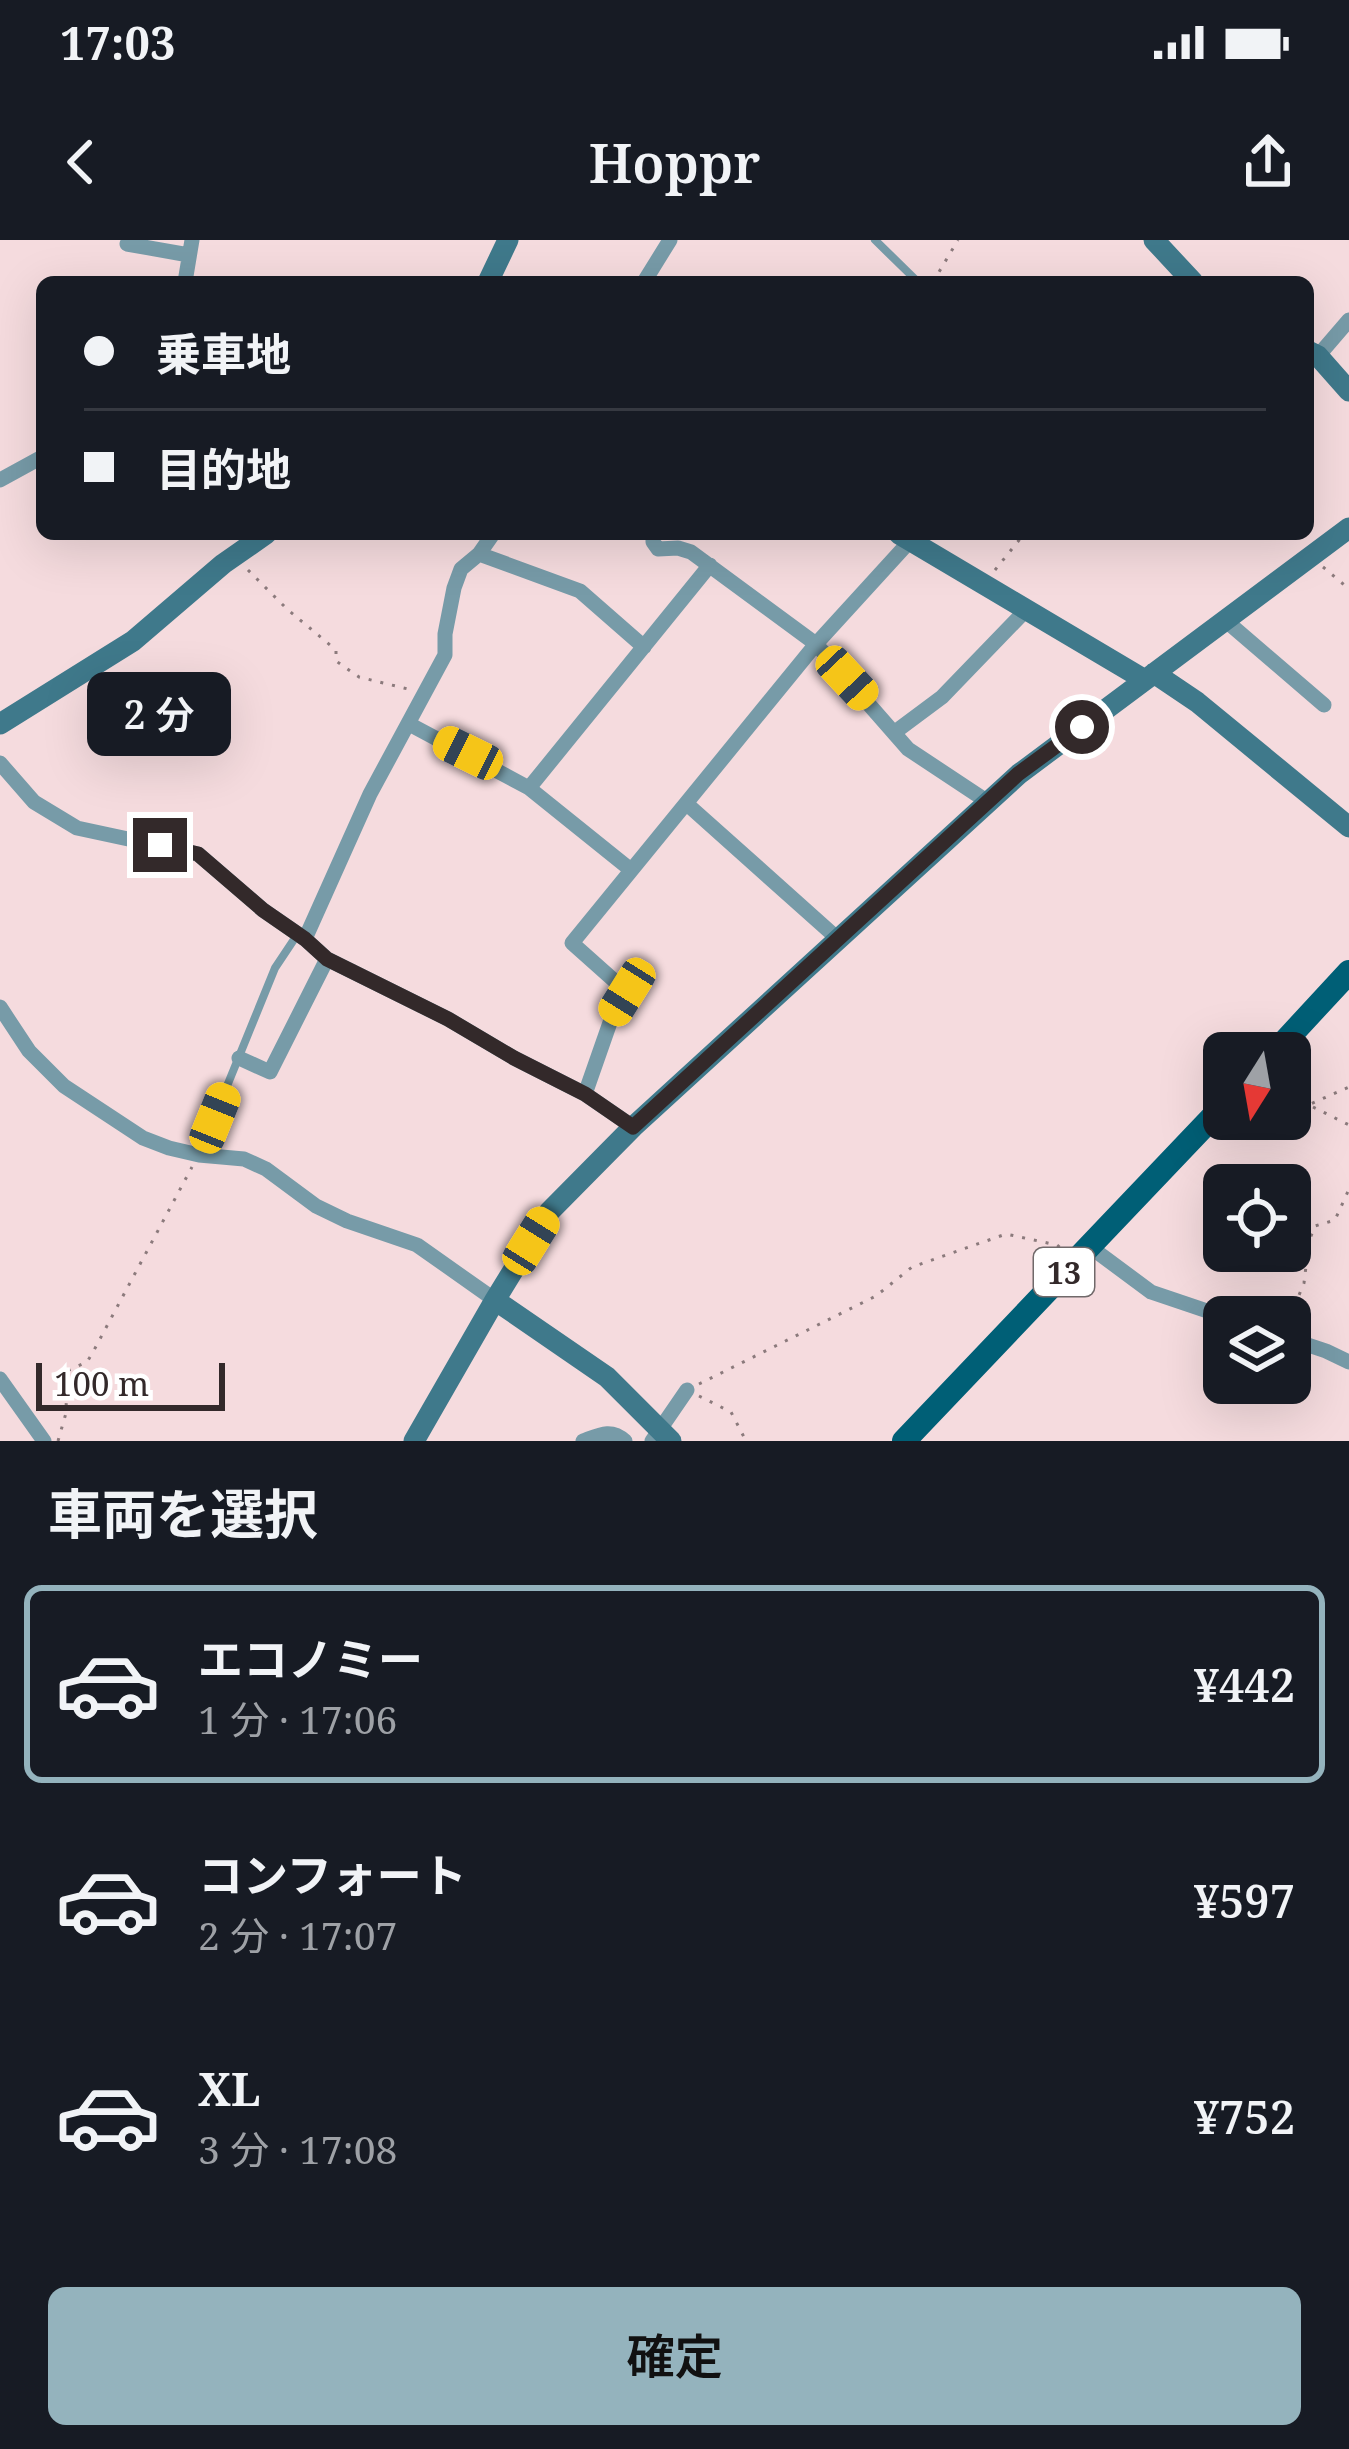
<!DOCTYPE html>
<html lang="ja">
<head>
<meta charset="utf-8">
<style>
	body { margin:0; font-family:"Noto Serif","Noto Sans JP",serif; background:#242831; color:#f1f3f6; height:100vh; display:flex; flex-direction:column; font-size:45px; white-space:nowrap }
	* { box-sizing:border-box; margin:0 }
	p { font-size:39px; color:#9ea1a6 }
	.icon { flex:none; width:66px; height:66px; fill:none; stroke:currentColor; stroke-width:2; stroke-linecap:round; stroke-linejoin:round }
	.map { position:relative; height:1201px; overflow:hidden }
	.drawer { display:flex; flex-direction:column; background:#171b24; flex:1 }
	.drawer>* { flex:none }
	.banner { position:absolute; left:36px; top:36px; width:1278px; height:264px; border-radius:18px; box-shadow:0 12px 48px #0002; display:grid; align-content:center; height:264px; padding:0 48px; background:#171b24 }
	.needle { width:78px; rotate:191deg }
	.controls { position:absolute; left:1203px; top:792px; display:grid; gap:24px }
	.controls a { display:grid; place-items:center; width:108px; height:108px; border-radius:18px; background:#171b24; box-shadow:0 12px 48px #0002; font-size:60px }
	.scale { position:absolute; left:36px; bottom:30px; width:189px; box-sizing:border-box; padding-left:12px; border:6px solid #33292a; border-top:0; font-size:33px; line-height:42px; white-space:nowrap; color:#33292a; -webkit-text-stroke:9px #fff; paint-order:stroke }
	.end { position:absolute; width:54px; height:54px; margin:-27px; border:15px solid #33292a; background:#fff; box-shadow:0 0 0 6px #fff }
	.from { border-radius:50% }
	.bubble { position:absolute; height:84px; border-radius:18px; background:#171b24; box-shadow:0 12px 48px #0002; font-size:39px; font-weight:600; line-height:84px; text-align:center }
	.car { position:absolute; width:36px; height:72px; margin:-36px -18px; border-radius:15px; box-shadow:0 0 9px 3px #0007; background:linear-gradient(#f5c518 24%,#345 0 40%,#f5c518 0 76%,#345 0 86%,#f5c518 0) }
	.banner b { display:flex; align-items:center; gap:42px; height:114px; font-size:45px }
	.banner b+b { border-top:3px solid #363941 }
	.banner i { width:30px; height:30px; background:#f1f3f6 }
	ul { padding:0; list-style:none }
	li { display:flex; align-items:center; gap:36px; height:198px; margin:0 24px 18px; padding:0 24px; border:6px solid transparent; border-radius:18px }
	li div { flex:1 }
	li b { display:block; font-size:45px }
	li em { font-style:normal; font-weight:600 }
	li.active { border-color:#94b3bd }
	li>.icon { width:108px; height:108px; stroke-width:1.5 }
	h2 { padding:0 48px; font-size:54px; line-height:144px }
	.cta { display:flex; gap:24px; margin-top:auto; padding:24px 48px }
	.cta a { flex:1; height:138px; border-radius:18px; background:#94b3bd; color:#111; font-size:48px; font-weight:600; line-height:138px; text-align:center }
	.status { display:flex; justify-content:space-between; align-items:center; height:84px; padding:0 60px; background:#171b24; direction:ltr }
	.status svg { height:33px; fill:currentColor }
	header { display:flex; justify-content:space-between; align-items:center; height:156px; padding:0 48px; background:#171b24; font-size:54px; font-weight:600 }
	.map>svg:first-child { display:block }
</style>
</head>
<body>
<div class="status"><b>17:03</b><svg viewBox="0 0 49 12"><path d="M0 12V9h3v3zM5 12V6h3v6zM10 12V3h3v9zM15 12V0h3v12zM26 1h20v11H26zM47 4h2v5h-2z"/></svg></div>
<header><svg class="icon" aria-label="back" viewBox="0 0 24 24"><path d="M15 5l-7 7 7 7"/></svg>Hoppr<svg class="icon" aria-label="share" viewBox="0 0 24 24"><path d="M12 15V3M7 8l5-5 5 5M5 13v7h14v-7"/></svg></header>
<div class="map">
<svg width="1349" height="1201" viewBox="0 0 1349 1201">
	<rect width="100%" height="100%" fill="#f5dbde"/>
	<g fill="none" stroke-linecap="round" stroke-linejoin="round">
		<!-- path -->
		<path stroke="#8b7a7c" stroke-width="3" stroke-dasharray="3 9" stroke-linecap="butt" d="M933,42L958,0
			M1323,327L1349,349
			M248,330L287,369L336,410V421L359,437L412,450
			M995,330L1024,294
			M1313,867L1349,885
			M1290,873L1349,847
			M1236,880L1248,891L1276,879
			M1290,1077L1304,1043L1309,1001L1315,986L1335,980L1349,949
			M699,1144L876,1056L912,1027L1006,994L1057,1005L1063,1010
			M699,1156L731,1172L746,1201
			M58,1201L66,1173L67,1131L87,1122L93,1112L192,927"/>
		<!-- lane -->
		<path stroke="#779ba8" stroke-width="8" d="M875,0L918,42
			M199,915L275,728L297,695"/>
		<!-- street -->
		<path stroke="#779ba8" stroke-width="15" d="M127,4L189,15
			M185,42L192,0
			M644,42L670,0
			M1318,116L1349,80
			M0,240L42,217
			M653,294V302L658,309L678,308L691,312L816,404L908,509L988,562
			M479,314L580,351L644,407
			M1225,380L1324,465
			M409,484L529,548L631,630
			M895,492L942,457L1026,370
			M0,523L34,562L77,588L198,614L263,670L305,699L327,719L448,779L514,818L585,854L633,887
			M529,548L710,325
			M688,565L838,699
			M305,699L370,554L445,415V394L454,348L461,329L479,314L493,294
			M0,767L29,811L64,846L143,898L169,908L199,915L244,919L266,929L316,966L347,981L417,1005L495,1060
			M239,818L270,832L327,719
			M585,854L613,774L627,752L572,703L816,404L910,301
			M1089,1006L1151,1052L1225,1077
			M1290,1099L1326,1111L1349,1122
			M0,1139L44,1201
			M583,1201C599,1195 611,1188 625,1201
			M652,1201L687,1150"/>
		<!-- secondary -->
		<path stroke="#3f798b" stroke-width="21" d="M1154,0L1193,42
			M488,42L508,0
			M1308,111L1318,116L1349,151
			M899,294L1145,440
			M1154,433L1197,462L1349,587
			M0,484L133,401L223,324L266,294
			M495,1060L607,1137L671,1201
			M414,1201L495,1060L549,972L633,887L1019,534L1349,288"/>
		<!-- primary -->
		<path stroke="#005f76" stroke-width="24" d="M1274,813L1349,732
			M904,1201L1224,865"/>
	</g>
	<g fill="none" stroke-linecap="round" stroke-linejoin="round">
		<!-- route -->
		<path stroke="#33292a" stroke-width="15" d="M160,605L198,614L263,670L305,699L327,719L448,779L514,818L585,854L633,887L1018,534L1082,487"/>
	</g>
	<g text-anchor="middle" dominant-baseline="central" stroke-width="12" stroke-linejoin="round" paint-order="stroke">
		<!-- shield labels -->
		<rect fill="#fff" stroke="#70696a" stroke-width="3" x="1034" y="1008" width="60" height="48" rx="9"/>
		<g font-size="30" font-weight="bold" fill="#33292a">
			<text x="1064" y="1032">13</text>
		</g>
	</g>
</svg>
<div class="controls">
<a><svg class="needle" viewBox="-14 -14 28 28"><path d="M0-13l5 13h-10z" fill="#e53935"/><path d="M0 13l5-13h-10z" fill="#9ea1a6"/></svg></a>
<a><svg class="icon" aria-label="locate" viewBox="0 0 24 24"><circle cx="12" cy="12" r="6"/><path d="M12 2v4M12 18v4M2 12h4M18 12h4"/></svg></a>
<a><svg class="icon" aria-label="layers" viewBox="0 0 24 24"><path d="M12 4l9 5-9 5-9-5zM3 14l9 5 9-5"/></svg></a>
</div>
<div class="scale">100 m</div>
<i class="end from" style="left:1082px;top:487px"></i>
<i class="end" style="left:160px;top:605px"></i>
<div class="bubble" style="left:87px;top:432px;width:144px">2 分</div>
<i class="car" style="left:847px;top:438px;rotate:137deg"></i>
<i class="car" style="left:468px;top:513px;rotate:296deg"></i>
<i class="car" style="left:627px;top:752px;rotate:212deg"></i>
<i class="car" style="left:215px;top:878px;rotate:22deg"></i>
<i class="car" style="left:531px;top:1001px;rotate:32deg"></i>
<div class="banner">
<b><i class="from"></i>乗車地</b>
<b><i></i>目的地</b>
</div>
</div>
<section class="drawer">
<h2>車両を選択</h2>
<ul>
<li class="active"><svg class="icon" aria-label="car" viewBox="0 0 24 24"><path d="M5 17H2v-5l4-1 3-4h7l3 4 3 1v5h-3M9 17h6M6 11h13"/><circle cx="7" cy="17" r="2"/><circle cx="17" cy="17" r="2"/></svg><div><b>エコノミー</b><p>1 分 · 17:06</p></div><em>¥442</em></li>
<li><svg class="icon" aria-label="car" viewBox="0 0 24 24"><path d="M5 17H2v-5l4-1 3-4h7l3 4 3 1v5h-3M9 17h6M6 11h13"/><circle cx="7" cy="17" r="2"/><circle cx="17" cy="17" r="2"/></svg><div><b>コンフォート</b><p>2 分 · 17:07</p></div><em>¥597</em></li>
<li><svg class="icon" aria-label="car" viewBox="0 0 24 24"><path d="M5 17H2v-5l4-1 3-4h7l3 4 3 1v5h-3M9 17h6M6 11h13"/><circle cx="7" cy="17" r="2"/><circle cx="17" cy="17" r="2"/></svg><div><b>XL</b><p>3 分 · 17:08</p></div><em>¥752</em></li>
</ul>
<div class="cta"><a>確定</a></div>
</section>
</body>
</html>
